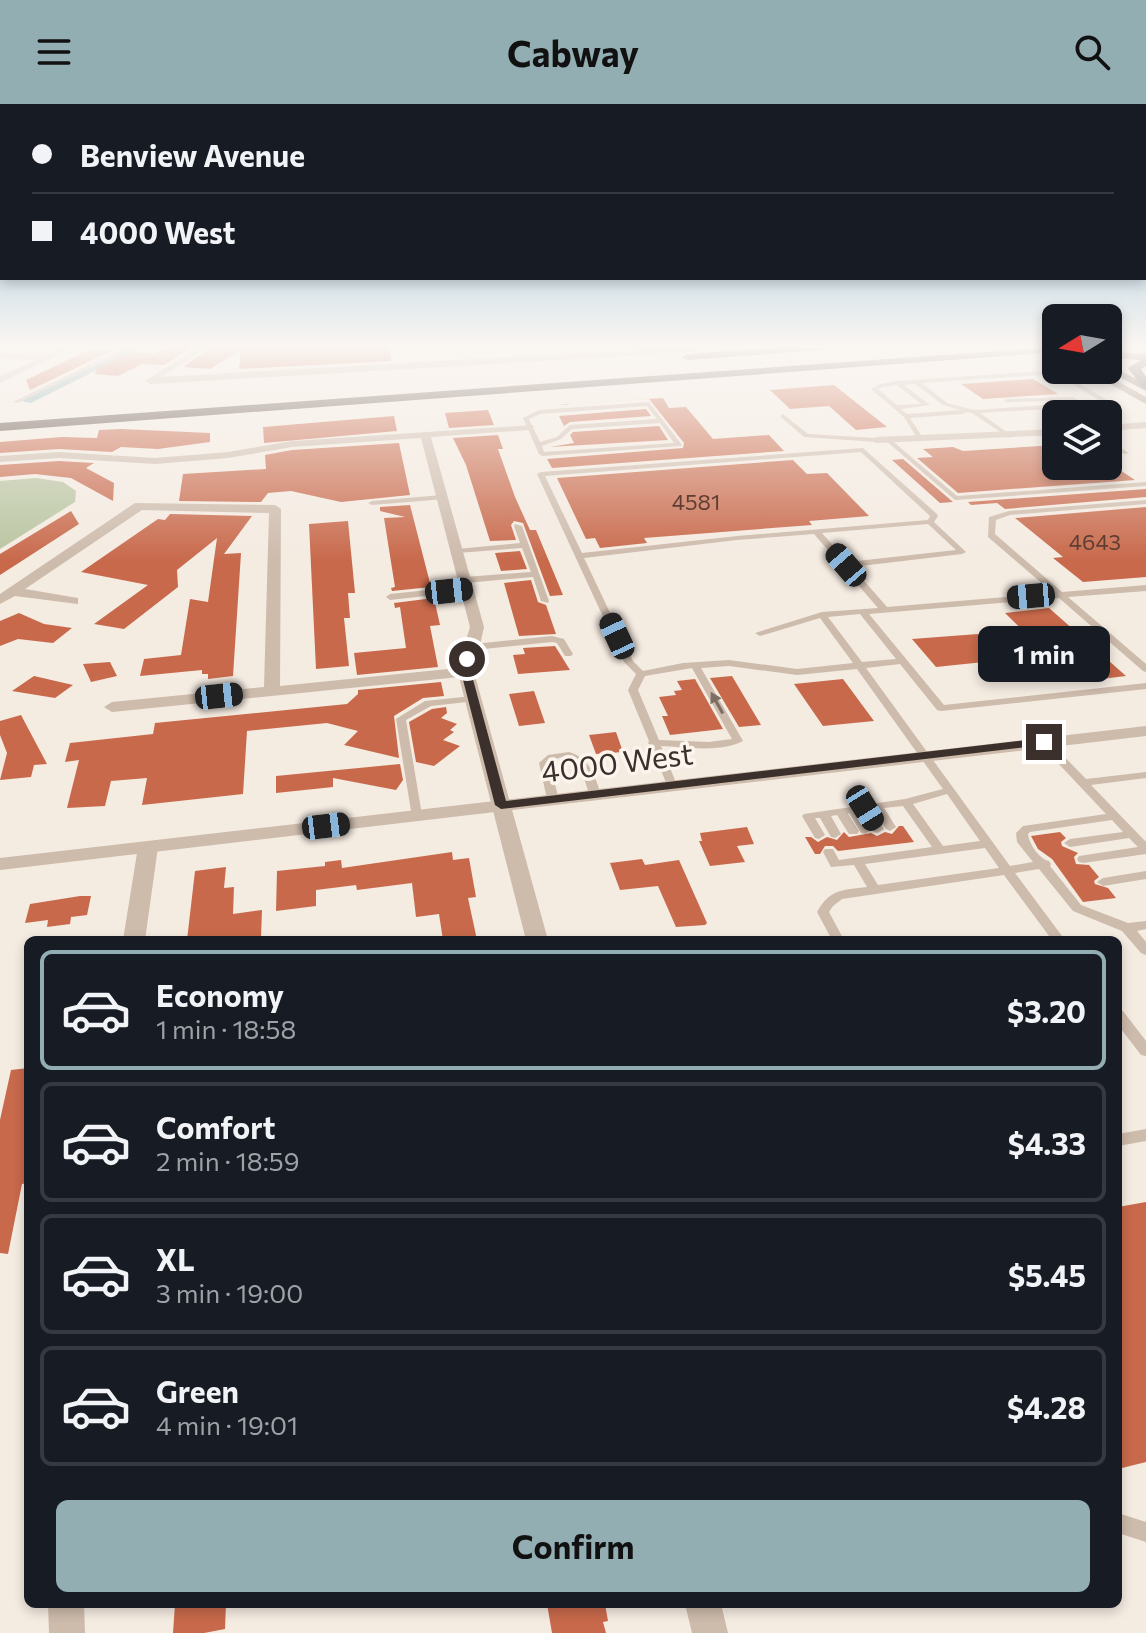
<!DOCTYPE html>
<html lang="en">
<head>
<meta charset="utf-8">
<style>
	body { margin:0; font-family:Commissioner,sans-serif; background:#242831; color:#f1f3f6; height:100vh; display:flex; flex-direction:column; font-size:30px; white-space:nowrap }
	* { box-sizing:border-box; margin:0 }
	p { font-size:26px; color:#9ea1a6 }
	.icon { flex:none; width:44px; height:44px; fill:none; stroke:currentColor; stroke-width:2; stroke-linecap:round; stroke-linejoin:round }
	.map { position:relative; flex:1; overflow:hidden }
	.panel { position:absolute; left:24px; top:832px; width:1098px; height:672px; display:flex; flex-direction:column; background:#171b24; border-radius:12px; box-shadow:0 4px 12px #0003 }
	.panel>* { flex:none }
	.hud { position:absolute; left:0px; top:0px; width:1146px; height:176px; box-shadow:0 4px 12px #0003; display:grid; align-content:center; height:176px; padding:0 32px; background:#171b24 }
	.needle { width:52px; rotate:259deg }
	.fabs { position:absolute; left:1042px; top:200px; display:grid; gap:16px }
	.fabs a { display:grid; place-items:center; width:80px; height:80px; border-radius:12px; background:#171b24; box-shadow:0 4px 12px #0003; font-size:40px }
	.end { position:absolute; width:36px; height:36px; margin:-18px; border:10px solid #3b302b; background:#fff; box-shadow:0 0 0 4px #fff }
	.from { border-radius:50% }
	.bubble { position:absolute; height:56px; border-radius:12px; background:#171b24; box-shadow:0 4px 12px #0003; font-size:26px; font-weight:700; line-height:56px; text-align:center }
	.car { position:absolute; width:24px; height:48px; margin:-24px -12px; border-radius:10px; box-shadow:0 0 6px 2px #0007; background:linear-gradient(#222 24%,#8ab4d8 0 40%,#222 0 76%,#8ab4d8 0 86%,#222 0) }
	.hud b { display:flex; align-items:center; gap:28px; height:76px; font-size:30px }
	.hud b+b { border-top:2px solid #363941 }
	.hud i { width:20px; height:20px; background:#f1f3f6 }
	ul { padding:14px 0 0; list-style:none }
	li { display:flex; align-items:center; gap:24px; height:120px; margin:0 16px 12px; padding:0 16px; border:4px solid #363941; border-radius:12px }
	li div { flex:1 }
	li b { display:block; font-size:30px }
	li em { font-style:normal; font-weight:700 }
	li.active { border-color:#92aeb2 }
	li>.icon { width:72px; height:72px; stroke-width:1.5 }
	.cta { display:flex; gap:16px; margin-top:auto; padding:16px 32px }
	.cta a { flex:1; height:92px; border-radius:12px; background:#92aeb2; color:#111; font-size:32px; font-weight:700; line-height:92px; text-align:center }
	header { display:flex; justify-content:space-between; align-items:center; height:104px; padding:0 32px; background:#92aeb2; color:#111; font-size:36px; font-weight:700 }
	.map>svg:first-child { display:block }
</style>
</head>
<body>
<header><svg class="icon" aria-label="menu" viewBox="0 0 24 24"><path d="M4 6h16M4 12h16M4 18h16"/></svg>Cabway<svg class="icon" aria-label="search" viewBox="0 0 24 24"><circle cx="10" cy="10" r="6"/><path d="M15 15l6 6"/></svg></header>
<div class="map">
<svg width="1146" height="1529" viewBox="0 0 1146 1529">
	<rect width="100%" height="100%" fill="#f4ebe1"/>
	<!-- green -->
	<path fill="#b8c4a0" d="M36,374L63,378L76,387L75,398L0,445V377Z"/>
	<g fill="none" stroke-linecap="round" stroke-linejoin="round">
		<!-- canal -->
		<path fill="#7fb0b2" fill-rule="evenodd" d="M130,243H143L31,299L21,297Z"/>
	</g>
	<!-- building -->
	<path fill="#c8694b" d="M168,243H192L164,261L142,260L118,272L95,270L97,264L131,248L155,250Z
		M212,243H390L391,257L239,265L241,246L210,265L183,263Z
		M93,244L113,246L30,286L26,276Z
		M1033,275L1058,290L983,295L961,280Z
		M834,281L887,323L856,326L829,302L790,305L770,286Z
		M663,294L669,304L686,303L713,335L769,331L784,347L552,364L547,355L683,344L684,339L649,295L553,301Z
		M646,305L651,312L570,318L564,322L559,312Z
		M488,306L494,321L449,324L445,309Z
		M394,312L397,327L264,339L263,323Z
		M659,322L668,336L550,343L574,339L570,331L573,328Z
		M121,325L210,329V338L158,345L121,343L112,348L59,345L0,349V338L62,333L97,334L99,326Z
		M498,331L503,345H498L515,393L530,426H536L563,491L550,492L523,419L514,417L511,421L516,436L490,437L466,361L453,334Z
		M399,339L410,391L341,398L291,387L268,389L261,398L179,397L183,370L266,365L265,351L292,346Z
		M1056,341V362H1114L1135,376L958,389L917,354L933,353L923,345L953,343L963,347Z
		M903,355L953,398L940,399L892,356Z
		M793,356L807,370L827,369L869,412L809,417L812,421L644,434L647,439L600,444L595,434L586,435L557,374Z
		M59,357L94,359L86,364L114,379L113,397L71,374L35,370L0,373V361Z
		M1146,385V393L1005,405L997,399L971,401L968,398Z
		M410,401L431,483L392,487L391,484L395,483L384,414L405,413L380,407V403Z
		M1146,403V473L1083,478L1053,454L1063,453L1015,414Z
		M71,407L79,420L0,471V450Z
		M170,410L252,412L224,450L241,449L233,572L208,575V570H202V566L140,572L144,555L181,551L190,495L208,498L217,434L177,466L178,483L124,525L94,520L148,481L81,468L158,415L165,416Z
		M348,417L355,489H348L350,514H344L349,562L316,565L309,420Z
		M520,447L527,465L501,467L495,449Z
		M531,476L538,498L546,501L556,530L519,532L504,479Z
		M434,494L440,521L430,522L438,563L357,571L354,549L406,544L400,503L395,504L394,499Z
		M1049,504L1126,572L1076,578L1005,509Z
		M19,509L44,520L72,524L53,539L18,535L0,542V517Z
		M978,530L1003,556L936,563L912,535Z
		M555,542L570,566L518,570L513,551L525,550L523,544Z
		M110,558L117,572L91,578L83,560Z
		M34,572L73,581L55,594L12,587Z
		M732,572L761,621L739,623L710,574Z
		M695,575L723,625L670,631L662,612H668L659,593L676,591L674,587L682,586L677,577Z
		M843,575L874,617L823,622L794,580Z
		M441,578L444,592L423,594L394,612L399,654L344,641L358,627L327,619L247,627L243,690L142,701L147,674L111,677L105,702L67,704L79,656L65,658L70,639L153,630L155,619L347,600L358,590V586Z
		M534,587L545,619L519,622L509,590Z
		M446,603L447,609L441,614L457,620L450,626L454,628L443,636L460,642L434,662L416,658L409,618L432,605Z
		M21,611L47,660L34,661L31,673L0,676L7,649L0,631V617Z
		M616,628L623,648L596,650L589,631Z
		M400,660L403,676L396,686L333,674V683L276,689V672Z
		M899,722H903L914,738L838,747L833,742H825L820,750H815L805,733H811L818,738L827,733L837,736L844,728L849,733L871,729L877,732L885,728L892,730Z
		M747,723L754,740L737,742L745,758L710,762L699,737H702L700,729Z
		M1060,728L1066,734L1061,738L1062,742L1078,749L1074,753L1076,760L1089,761L1099,773L1094,777L1095,780L1108,784L1116,794L1083,798L1052,755L1038,745L1031,732Z
		M452,748L453,756L469,754L476,793L468,794L477,836H443L439,810L416,813L412,779L357,786L356,781L316,786V802L276,807L277,767L325,762V758L341,756L342,764Z
		M642,755L645,761L679,756L707,819L705,821L676,823L658,782L620,786L610,759Z
		M226,763L224,784L234,783L233,810L262,806L261,833L187,836L195,767Z
		M80,792H91L87,811L71,813L70,820L47,823L48,816L25,819L30,800Z
		M28,964V1079L22,1080L8,1150L0,1149V1016L11,966Z
		M1146,1098V1358L1118,1365V1103Z
		M175,1500H226L225,1525L204,1529H173Z
		M547,1500H605L608,1517L603,1518L606,1529H552Z"/>
	<g fill="none" stroke-linecap="round" stroke-linejoin="round">
		<!-- motorway-tunnel -->
		<path stroke="#cfc6bd" stroke-width="12" stroke-dasharray="12 6" stroke-linecap="butt" d="M1040,247H1056"/>
		<!-- service -->
		<path fill="#cdbbac" fill-rule="evenodd" d="M126,243H134L18,299L13,298Z
			M1057,266L1112,299L1090,302L1102,310H1095L1082,303L980,309L1011,331V333L1009,334L972,309L966,308L963,310L910,314L923,334L920,336L918,335L904,313L871,285L880,280L898,277ZM1056,270L1102,298L1084,299L1073,293L1006,295L1004,298L1072,297L1076,299L974,306L947,299L922,279ZM915,280L943,301L961,306L907,310L901,305L930,301L904,281ZM897,281L921,300L897,301L878,285L883,283Z
			M649,298L682,341L681,342L542,352L539,350L523,314L539,306ZM647,302L657,315L570,321L557,333L540,338L529,315L540,310ZM660,319L674,339L544,348L542,342L561,335L572,325Z
			M783,310L808,330L876,334L879,336L876,338L804,333L781,313L780,312Z
			M1108,314L1122,322L1123,323L1118,324L1108,319Z
			M885,334H889L957,392L1146,378V382L955,396L885,336Z
			M1108,336L1110,337L1129,349L1124,350L1108,341Z
			M863,344L937,410L938,412L934,418L966,448L962,450L852,463L887,503L1053,489L988,433L989,413L1009,407L1146,396V400L1010,411L996,416L995,430L1062,488L1146,481V487L1068,493L1146,560V568L1143,567L1059,494L869,510L944,601L1146,579V585L941,607L937,606L900,560L866,564L1010,762L1033,758L1017,738L1016,729L1023,722L1106,710L1040,640L1039,638L1040,636H1048L1086,675L1146,668V674L1091,681L1146,738V750L1083,759L1079,758L1077,755L1079,752L1138,743L1129,734L1070,743L1064,739L1070,735L1123,728L1112,716L1030,728L1028,730C1029,740 1039,755 1049,757L1051,760L1050,762L1081,801L1128,819L1146,817V825L1137,827L1146,838V851L1141,849L1122,827L1073,807L1039,765L1015,769L1065,836H1052L1004,771L842,795L833,802L829,808L844,836H832L817,808C830,785 842,786 867,783L854,761L831,763L823,748L825,745H833L839,756L932,743L903,702L884,704L896,723L890,727L886,725L874,706H872L884,725L878,729L874,728L862,708H860L871,726L865,730L861,729L849,709L848,710L859,727L857,730H849L837,711L831,712L841,730L835,734L831,733L820,714H815L825,731L819,735L815,734L802,712L804,710L905,695L943,685L857,565L797,571L729,562L701,564L743,637C721,649 686,643 661,642L677,681L672,684L667,681L651,642L648,639L649,637L628,586L636,570L624,558L537,370L541,368ZM861,348L930,412L928,416L737,432L582,449L545,372ZM928,420L956,446L848,458L822,429ZM814,430L878,504L822,508L755,529L760,532L820,514L853,559L797,565L729,556L683,559L643,567L633,557L584,454L737,436ZM860,510L896,555L862,558L828,513ZM692,564L732,635L709,638L659,636L638,586L645,572ZM947,690L980,737L943,742L913,700ZM985,744L999,764L878,781L865,760Z
			M442,391H445V395L372,401L368,399L372,397Z
			M515,420L522,422L549,497L548,499L541,497L533,473L465,479L461,476L465,473L531,468L522,444L457,449L453,447L457,445L520,439L514,422Z
			M467,482L470,483V487L390,496L386,493L390,490Z
			M552,532L564,535L573,550L571,552H565L557,539L552,538L474,546L469,543L474,540Z
			M473,592L476,593V597L431,602L406,616L422,711L416,714L412,713L396,615L425,597Z
			M569,648C590,654 594,671 601,690L599,692H591L589,690C583,670 576,641 549,659L559,695L553,698L547,695L539,659L548,651Z
			M1146,767V775L1103,782L1097,778L1103,774Z
			M1118,906L1123,907L1146,937V952L1141,951L1118,921Z
			M1146,1025V1037L1118,1042V1030Z
			M1118,1409L1146,1418V1438L1118,1429Z"/>
		<!-- minor -->
		<path fill="#cdbbac" fill-rule="evenodd" d="M63,243H75L0,279V272L37,256L0,255V249L48,250Z
			M198,243H209L161,273L682,243L701,245L696,248L150,280L145,277Z
			M1146,318V324L1108,327V321Z
			M533,321L534,323L529,326L431,333L484,523L474,568L548,836H526L459,573L112,608L104,603L112,598L264,583L269,409L142,406L25,485L78,494V500L15,492L0,500V490L135,399L275,401L281,405L280,582L458,564L470,523L421,334L292,343L228,354L155,360L59,354L0,358V352L59,348L155,354L228,348L292,337Z
			M1056,325V331L876,339L871,336L876,333Z
			M148,737L158,743L145,836H123L138,743Z
			M48,1500H84L85,1529H49Z
			M685,1500H721L728,1529H692Z"/>
		<!-- tertiary -->
		<path fill="#cdbbac" fill-rule="evenodd" d="M1146,622V632L0,766V754Z"/>
		<!-- secondary -->
		<path fill="#a18a7d" fill-rule="evenodd" d="M1085,266H1097L1146,293V300Z"/>
		<!-- primary -->
		<path fill="#7d675c" fill-rule="evenodd" d="M1044,243H1056V250Z
			M1108,260L1146,280V287L1106,266Z"/>
		<!-- motorway -->
		<path fill="#5c4a42" fill-rule="evenodd" d="M776,243H826L821,246L688,256L682,253L688,250Z
			M1040,244L1044,245V249L0,327V319Z
			M1108,247L1146,250V262L1141,265L1146,273V285L1142,283L1128,264L1141,256L1108,253Z"/>
	</g>
	<!-- one-way arrows -->
	<defs><path id="oneway-solid" d="M-6-.8H1V-3.2L6.5 0L1 3.2V.8H-6Z" transform="scale(2)"/></defs>
	<use fill="#7d6f65" href="#oneway-solid" transform="translate(717 599) rotate(-119)"/>
	<!-- sky -->
	<linearGradient id="sky" x2="0" y2="1"><stop stop-color="#7eb2d2"/><stop offset="0.53" stop-color="#faf6f2"/><stop offset="1" stop-color="#faf6f2" stop-opacity="0"/></linearGradient>
	<rect width="1146" height="457" fill="url(#sky)"/>
	<!-- route -->
	<path fill="#3b302b" d="M467,552L472,555L471,568L506,697L1044,634L1049,638L1044,641L501,705L495,701L461,568L462,555Z"/>
	<g text-anchor="middle" dominant-baseline="central" stroke-width="7" stroke-linejoin="round" paint-order="stroke">
		<!-- far-number labels -->
		<g font-size="22" fill="#5e3e33">
			<text x="696" y="397">4581</text>
			<text x="1095" y="437">4643</text>
		</g>
		<!-- street labels -->
		<g font-size="30" fill="#3b302b" stroke="#fbf5ee">
			<text transform="translate(617 657) rotate(-7)">4000 West</text>
		</g>
	</g>
</svg>
<div class="fabs">
<a><svg class="needle" viewBox="-14 -14 28 28"><path d="M0-13l5 13h-10z" fill="#e53935"/><path d="M0 13l5-13h-10z" fill="#9ea1a6"/></svg></a>
<a><svg class="icon" aria-label="layers" viewBox="0 0 24 24"><path d="M12 4l9 5-9 5-9-5zM3 14l9 5 9-5"/></svg></a>
</div>
<i class="end from" style="left:467px;top:555px"></i>
<i class="end" style="left:1044px;top:638px"></i>
<div class="bubble" style="left:978px;top:522px;width:132px">1 min</div>
<i class="car" style="left:846px;top:461px;rotate:319deg"></i>
<i class="car" style="left:449px;top:487px;rotate:84deg"></i>
<i class="car" style="left:1031px;top:492px;rotate:265deg"></i>
<i class="car" style="left:617px;top:532px;rotate:335deg"></i>
<i class="car" style="left:219px;top:592px;rotate:84deg"></i>
<i class="car" style="left:865px;top:704px;rotate:148deg"></i>
<i class="car" style="left:326px;top:722px;rotate:83deg"></i>
<div class="hud">
<b><i class="from"></i>Benview Avenue</b>
<b><i></i>4000 West</b>
</div>
<section class="panel">
<ul>
<li class="active"><svg class="icon" aria-label="car" viewBox="0 0 24 24"><path d="M5 17H2v-5l4-1 3-4h7l3 4 3 1v5h-3M9 17h6M6 11h13"/><circle cx="7" cy="17" r="2"/><circle cx="17" cy="17" r="2"/></svg><div><b>Economy</b><p>1 min · 18:58</p></div><em>$3.20</em></li>
<li><svg class="icon" aria-label="car" viewBox="0 0 24 24"><path d="M5 17H2v-5l4-1 3-4h7l3 4 3 1v5h-3M9 17h6M6 11h13"/><circle cx="7" cy="17" r="2"/><circle cx="17" cy="17" r="2"/></svg><div><b>Comfort</b><p>2 min · 18:59</p></div><em>$4.33</em></li>
<li><svg class="icon" aria-label="car" viewBox="0 0 24 24"><path d="M5 17H2v-5l4-1 3-4h7l3 4 3 1v5h-3M9 17h6M6 11h13"/><circle cx="7" cy="17" r="2"/><circle cx="17" cy="17" r="2"/></svg><div><b>XL</b><p>3 min · 19:00</p></div><em>$5.45</em></li>
<li><svg class="icon" aria-label="car" viewBox="0 0 24 24"><path d="M5 17H2v-5l4-1 3-4h7l3 4 3 1v5h-3M9 17h6M6 11h13"/><circle cx="7" cy="17" r="2"/><circle cx="17" cy="17" r="2"/></svg><div><b>Green</b><p>4 min · 19:01</p></div><em>$4.28</em></li>
</ul>
<div class="cta"><a>Confirm</a></div>
</section>
</div>
</body>
</html>
